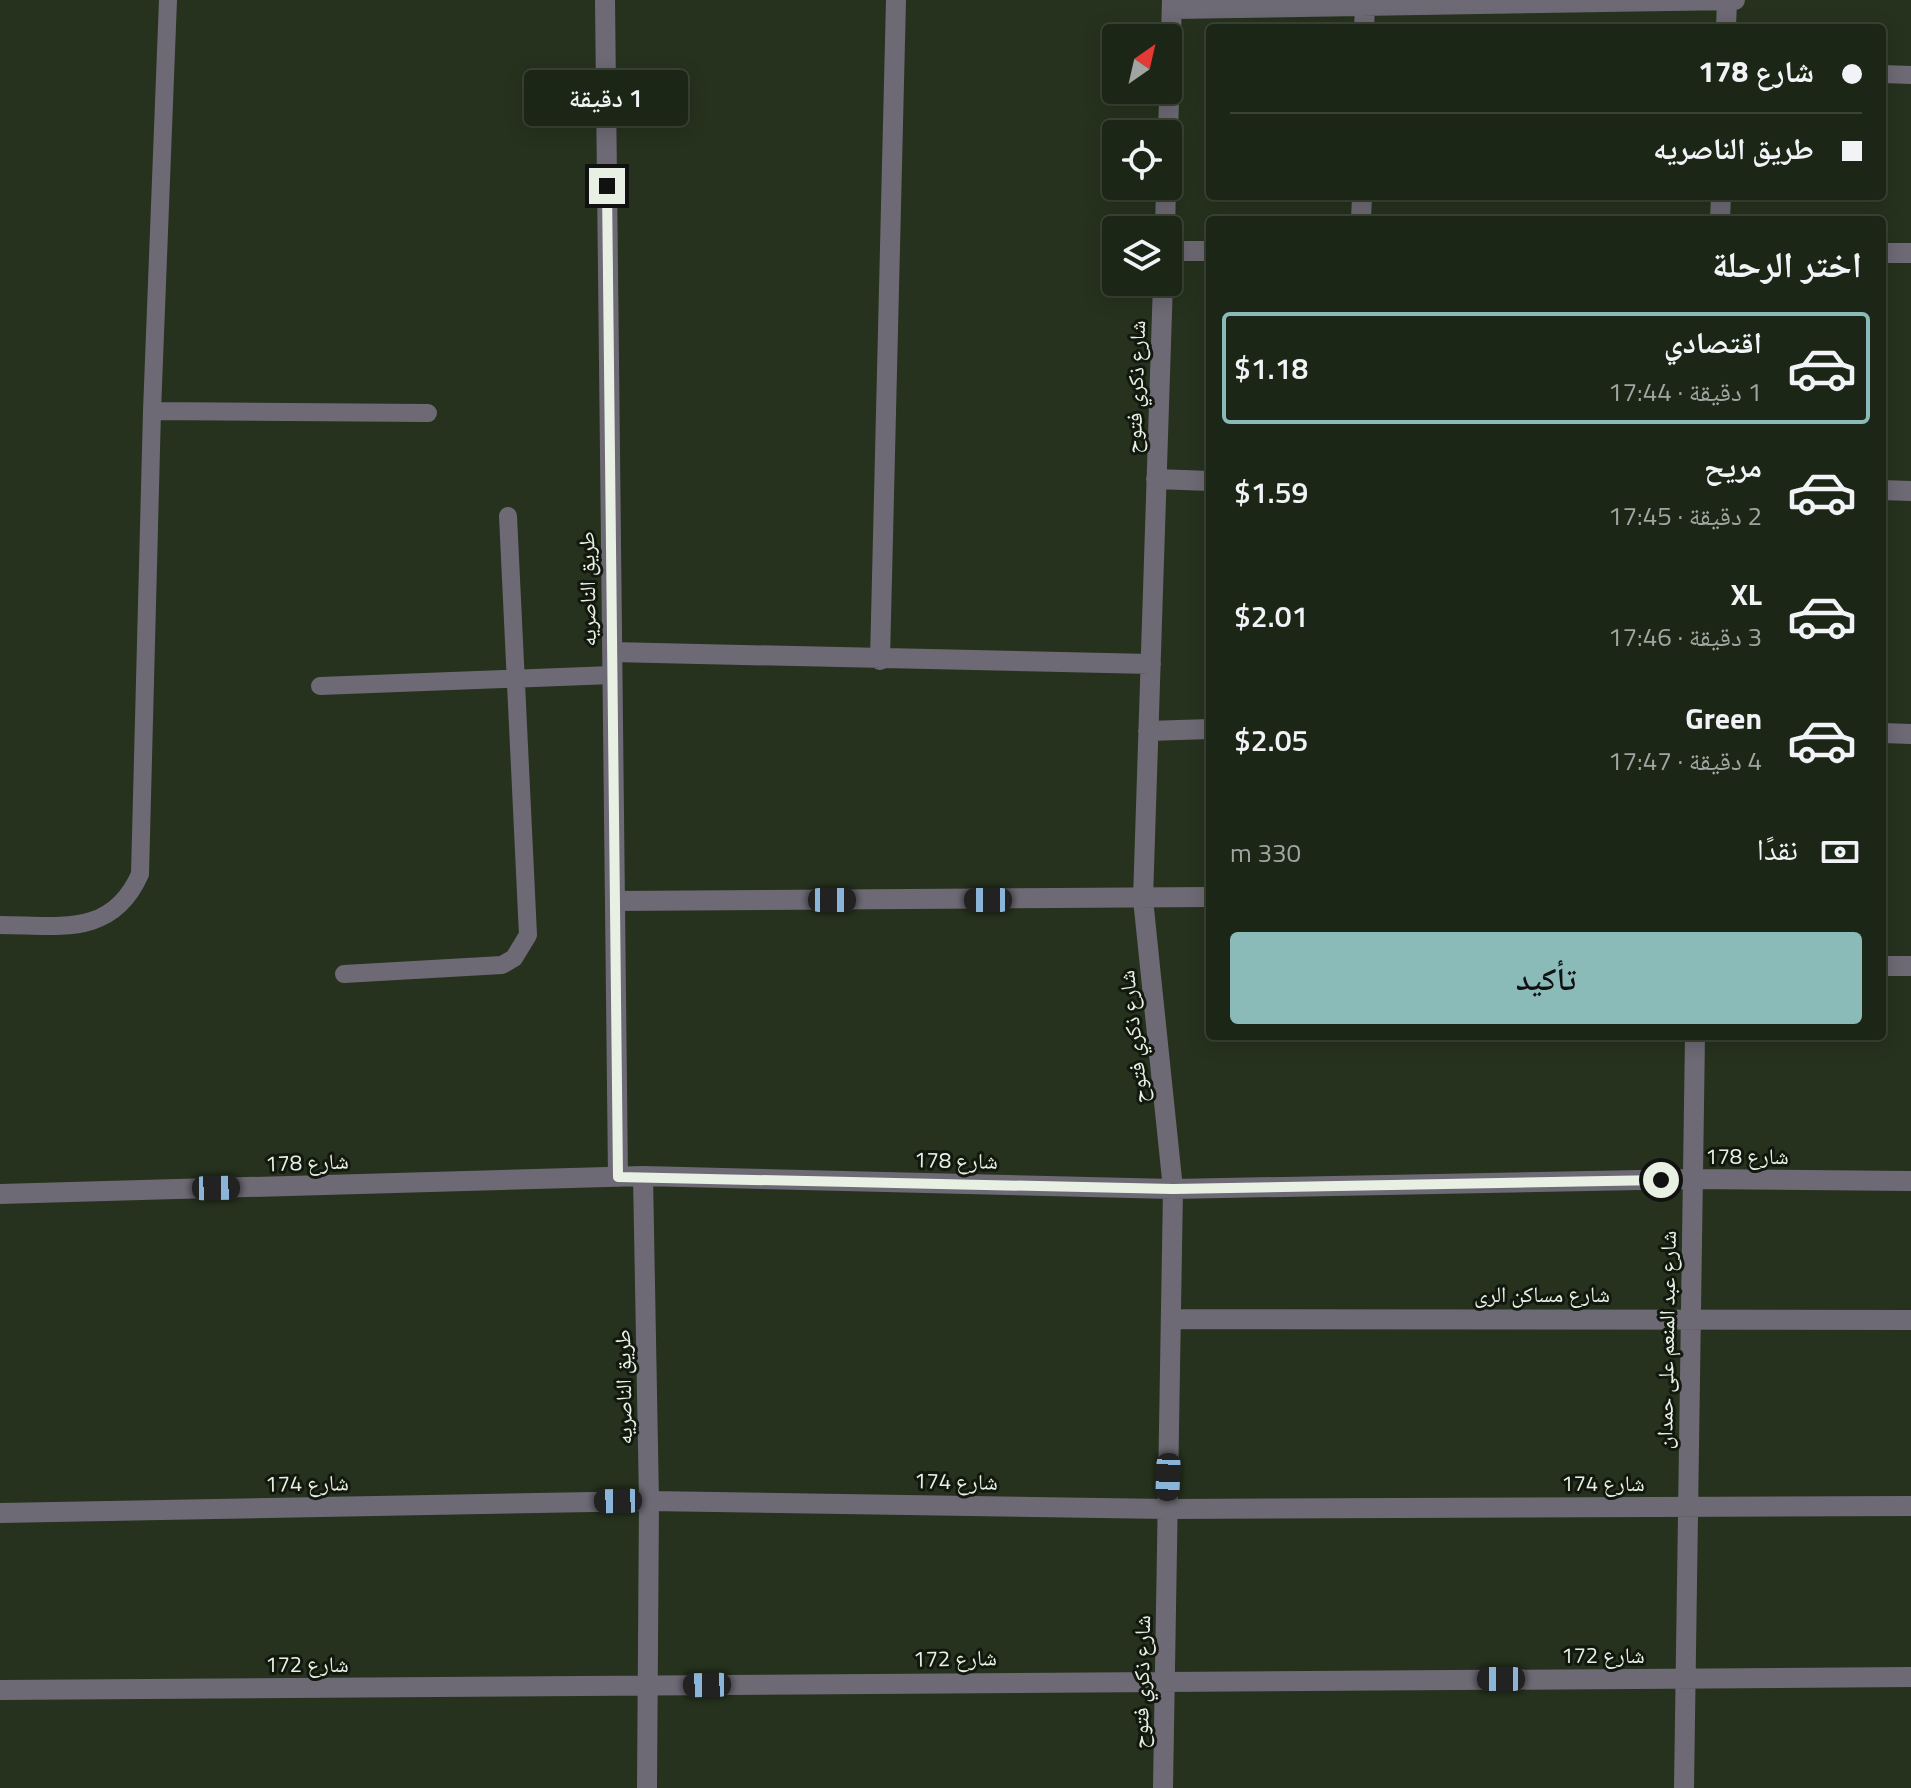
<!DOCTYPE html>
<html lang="ar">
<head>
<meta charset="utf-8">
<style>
	body { margin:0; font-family:"Titillium Web","Noto Naskh Arabic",sans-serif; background:#252e1f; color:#f1f3f6; direction:rtl; height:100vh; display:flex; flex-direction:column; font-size:30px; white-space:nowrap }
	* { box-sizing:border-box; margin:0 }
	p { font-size:26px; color:#a0a5a1 }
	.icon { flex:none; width:44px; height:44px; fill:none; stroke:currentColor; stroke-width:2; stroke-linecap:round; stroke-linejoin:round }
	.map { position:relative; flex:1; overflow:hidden; direction:ltr }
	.drawer { position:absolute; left:1206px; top:216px; width:680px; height:824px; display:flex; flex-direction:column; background:#1c2616; border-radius:8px; box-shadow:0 4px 20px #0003,0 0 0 2px #3a4335; direction:rtl }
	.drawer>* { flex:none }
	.hud { position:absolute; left:1206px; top:24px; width:680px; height:176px; border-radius:8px; box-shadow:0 4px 20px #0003,0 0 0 2px #3a4335; direction:rtl; display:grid; align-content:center; height:176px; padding:0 24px; background:#1c2616 }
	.needle { width:52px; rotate:34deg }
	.controls { position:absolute; left:1102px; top:24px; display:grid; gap:16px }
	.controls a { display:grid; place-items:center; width:80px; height:80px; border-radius:8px; background:#1c2616; box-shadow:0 4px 20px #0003,0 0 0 2px #3a4335; font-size:40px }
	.end { position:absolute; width:36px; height:36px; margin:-18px; border:10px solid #e8f0e4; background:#111; box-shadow:0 0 0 4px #111 }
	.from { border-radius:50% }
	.bubble { position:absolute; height:56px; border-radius:8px; background:#1c2616; box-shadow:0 4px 20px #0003,0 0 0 2px #3a4335; font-size:26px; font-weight:600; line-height:56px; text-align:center; direction:rtl }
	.car { position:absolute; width:24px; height:48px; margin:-24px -12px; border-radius:10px; box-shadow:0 0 6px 2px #0007; background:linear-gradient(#222 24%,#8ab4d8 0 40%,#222 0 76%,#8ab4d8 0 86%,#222 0) }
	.hud b { display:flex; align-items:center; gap:28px; height:76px; font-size:30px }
	.hud b+b { border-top:2px solid #3a4335 }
	.hud i { width:20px; height:20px; background:#f1f3f6 }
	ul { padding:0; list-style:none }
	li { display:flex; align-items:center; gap:24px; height:112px; margin:0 16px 12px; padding:0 8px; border:4px solid transparent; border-radius:8px }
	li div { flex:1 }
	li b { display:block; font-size:30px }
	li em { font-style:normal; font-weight:600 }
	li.selected { border-color:#8bbbb9 }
	li>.icon { width:72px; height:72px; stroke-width:1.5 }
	h2 { padding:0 24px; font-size:36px; line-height:96px }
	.pay { display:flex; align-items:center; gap:20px; height:88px; padding:0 24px; font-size:30px }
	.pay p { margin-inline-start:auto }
	.button { display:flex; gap:16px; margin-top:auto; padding:16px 24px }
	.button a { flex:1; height:92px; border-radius:8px; background:#8bbbb9; color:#111; font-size:32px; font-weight:600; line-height:92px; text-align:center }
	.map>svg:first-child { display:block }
</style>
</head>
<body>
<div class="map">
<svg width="1911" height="1788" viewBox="0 0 1911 1788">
	<rect width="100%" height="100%" fill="#26321e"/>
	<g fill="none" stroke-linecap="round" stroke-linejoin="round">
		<!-- lane -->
		<path stroke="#6d6a75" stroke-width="18" d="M1882,74L1911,75
			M152,411L428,413
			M320,686L612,675
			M0,925C58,925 112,938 140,874L152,411L168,0
			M344,974L502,965L514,958L528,935L508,516"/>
		<!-- street -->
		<path stroke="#6d6a75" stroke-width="20" d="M605,0L618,1177
			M1172,9L1735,0
			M1364,28L1365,6
			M1726,28L1727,0
			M1168,134L1172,0
			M1361,220L1362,196
			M1720,220L1721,196
			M1165,230L1166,186
			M1168,251H1210
			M1882,253H1911
			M1156,479L1210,481
			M1882,490L1911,491
			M612,652L1151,664
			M880,660L896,0
			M1148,731L1210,729
			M1882,733L1911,734
			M615,901L1210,897
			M1882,966H1911
			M643,1176L649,1501L647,1788
			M0,1194L643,1176L1173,1189L1691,1179L1911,1181
			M1174,1319L1911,1320
			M0,1513L649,1501L1167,1509L1911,1506
			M0,1690L1911,1677
			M1163,1788L1173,1189L1143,899L1163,282
			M1684,1788L1695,1036"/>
	</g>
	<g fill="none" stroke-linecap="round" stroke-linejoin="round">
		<!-- route -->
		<path stroke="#e8f0e4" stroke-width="10" d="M607,186L618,1177L1173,1189L1661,1180"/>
	</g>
	<g text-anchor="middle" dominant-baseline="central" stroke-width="6" stroke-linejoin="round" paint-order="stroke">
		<!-- street labels -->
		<g font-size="22" fill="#e8f0e4" stroke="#13180f">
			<text transform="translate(1135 387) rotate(-88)">شارع ذكري فتوح</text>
			<text transform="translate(587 589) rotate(-91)">طريق الناصريه</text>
			<text transform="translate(1133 1037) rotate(-96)">شارع ذكري فتوح</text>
			<text x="1747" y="1156">شارع 178</text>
			<text transform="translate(956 1160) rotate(1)">شارع 178</text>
			<text transform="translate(307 1162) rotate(-2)">شارع 178</text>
			<text x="1542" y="1294">شارع مساكن الرى</text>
			<text transform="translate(1666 1340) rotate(-89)">شارع عبد المنعم على حمدان</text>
			<text transform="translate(623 1387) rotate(-91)">طريق الناصريه</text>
			<text transform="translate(956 1481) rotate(1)">شارع 174</text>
			<text transform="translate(307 1483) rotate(-1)">شارع 174</text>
			<text x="1603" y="1483">شارع 174</text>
			<text x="1603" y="1655">شارع 172</text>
			<text transform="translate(955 1658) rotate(-1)">شارع 172</text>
			<text x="307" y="1664">شارع 172</text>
			<text transform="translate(1141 1682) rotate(-89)">شارع ذكري فتوح</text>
		</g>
	</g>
</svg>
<div class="controls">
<a><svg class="needle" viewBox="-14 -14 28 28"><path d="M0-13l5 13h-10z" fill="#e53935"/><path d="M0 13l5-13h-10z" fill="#a0a5a1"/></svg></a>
<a><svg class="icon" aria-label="locate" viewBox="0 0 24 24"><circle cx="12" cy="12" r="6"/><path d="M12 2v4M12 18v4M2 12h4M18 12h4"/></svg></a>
<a><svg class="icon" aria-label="layers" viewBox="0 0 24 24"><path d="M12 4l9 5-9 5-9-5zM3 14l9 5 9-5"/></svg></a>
</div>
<i class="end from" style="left:1661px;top:1180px"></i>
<i class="end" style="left:607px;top:186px"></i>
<div class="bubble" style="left:524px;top:70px;width:164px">1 دقيقة</div>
<i class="car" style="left:832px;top:900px;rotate:90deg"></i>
<i class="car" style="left:988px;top:900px;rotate:270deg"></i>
<i class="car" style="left:216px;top:1188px;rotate:89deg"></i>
<i class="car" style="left:1168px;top:1477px;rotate:182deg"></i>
<i class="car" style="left:618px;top:1501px;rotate:269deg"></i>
<i class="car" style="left:1501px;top:1679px;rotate:270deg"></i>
<i class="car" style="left:707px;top:1685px;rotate:269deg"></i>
<div class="hud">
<b><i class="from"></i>شارع 178</b>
<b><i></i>طريق الناصريه</b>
</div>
<section class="drawer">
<h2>اختر الرحلة</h2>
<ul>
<li class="selected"><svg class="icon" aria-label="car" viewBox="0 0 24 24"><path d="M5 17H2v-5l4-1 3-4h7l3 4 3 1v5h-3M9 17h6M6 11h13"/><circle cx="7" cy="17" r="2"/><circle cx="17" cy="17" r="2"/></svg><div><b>اقتصادي</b><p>1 دقيقة · 17:44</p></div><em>$1.18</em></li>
<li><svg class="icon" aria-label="car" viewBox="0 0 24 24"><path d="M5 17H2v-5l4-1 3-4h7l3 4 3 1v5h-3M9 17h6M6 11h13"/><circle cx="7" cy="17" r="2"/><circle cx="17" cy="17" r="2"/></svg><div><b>مريح</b><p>2 دقيقة · 17:45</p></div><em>$1.59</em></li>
<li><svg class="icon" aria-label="car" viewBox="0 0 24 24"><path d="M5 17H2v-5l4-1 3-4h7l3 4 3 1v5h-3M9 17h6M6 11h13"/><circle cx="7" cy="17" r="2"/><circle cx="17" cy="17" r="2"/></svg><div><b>XL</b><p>3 دقيقة · 17:46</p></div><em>$2.01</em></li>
<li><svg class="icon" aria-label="car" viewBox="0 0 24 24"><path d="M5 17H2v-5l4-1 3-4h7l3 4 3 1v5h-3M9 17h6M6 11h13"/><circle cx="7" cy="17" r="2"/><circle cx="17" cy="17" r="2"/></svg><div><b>Green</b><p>4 دقيقة · 17:47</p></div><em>$2.05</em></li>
</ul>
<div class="pay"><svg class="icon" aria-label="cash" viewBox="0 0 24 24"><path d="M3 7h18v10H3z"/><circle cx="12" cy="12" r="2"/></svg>نقدًا<p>330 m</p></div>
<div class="button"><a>تأكيد</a></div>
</section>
</div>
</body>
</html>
